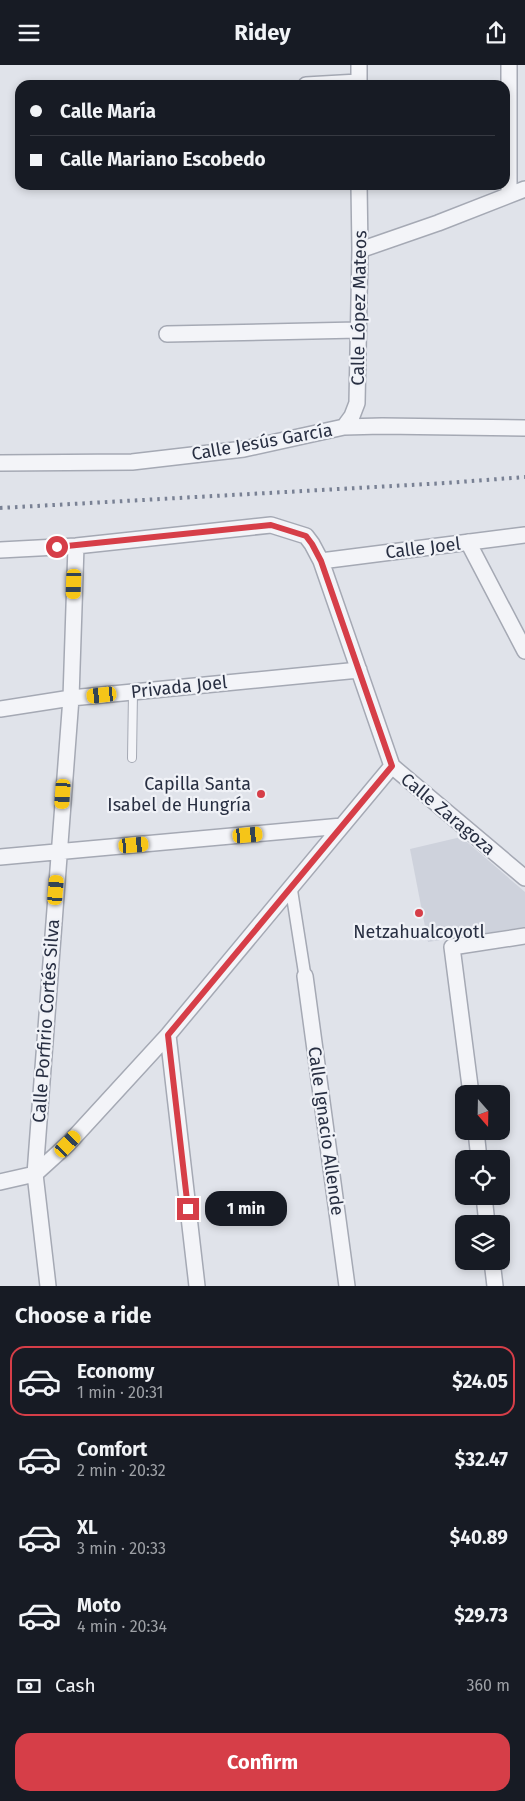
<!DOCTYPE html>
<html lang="en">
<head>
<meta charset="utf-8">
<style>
	body { margin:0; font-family:"Fira Sans",sans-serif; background:#242831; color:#f1f3f6; height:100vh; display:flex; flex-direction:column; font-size:19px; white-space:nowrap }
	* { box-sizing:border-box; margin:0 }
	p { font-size:16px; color:#9ea1a6 }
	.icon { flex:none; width:28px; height:28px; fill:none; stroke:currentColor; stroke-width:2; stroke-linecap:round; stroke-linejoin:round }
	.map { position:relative; height:1221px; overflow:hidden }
	.panel { display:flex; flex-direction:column; background:#171b24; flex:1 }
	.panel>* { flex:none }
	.guide { position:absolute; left:15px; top:15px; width:495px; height:110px; border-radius:15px; box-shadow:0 2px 8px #0003; display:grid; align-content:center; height:110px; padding:0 15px; background:#171b24 }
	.needle { width:32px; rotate:160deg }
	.tools { position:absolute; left:455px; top:1020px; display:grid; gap:10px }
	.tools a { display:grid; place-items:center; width:55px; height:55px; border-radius:10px; background:#171b24; box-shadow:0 2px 8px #0003; font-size:25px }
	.end { position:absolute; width:22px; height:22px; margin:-11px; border:6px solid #d63e48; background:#fff; box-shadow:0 0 0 2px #fff }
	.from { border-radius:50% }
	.bubble { position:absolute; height:35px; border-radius:15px; background:#171b24; box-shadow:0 2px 8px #0003; font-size:16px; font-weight:700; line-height:35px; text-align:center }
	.car { position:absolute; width:15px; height:30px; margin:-15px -8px; border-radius:6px; box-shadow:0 0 4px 1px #0007; background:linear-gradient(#f5c518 24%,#345 0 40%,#f5c518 0 76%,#345 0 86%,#f5c518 0) }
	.guide b { display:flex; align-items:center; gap:18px; height:48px; font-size:19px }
	.guide b+b { border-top:1px solid #363941 }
	.guide i { width:12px; height:12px; background:#f1f3f6 }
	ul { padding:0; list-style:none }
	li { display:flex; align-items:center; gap:15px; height:70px; margin:0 10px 8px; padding:0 5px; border:2px solid transparent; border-radius:15px }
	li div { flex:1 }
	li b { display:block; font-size:19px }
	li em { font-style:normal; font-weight:700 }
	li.active { border-color:#d63e48 }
	li>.icon { width:45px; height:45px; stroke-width:1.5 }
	h2 { padding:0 15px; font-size:22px; line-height:60px }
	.pay { display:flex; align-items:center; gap:12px; height:55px; padding:0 15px; font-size:19px }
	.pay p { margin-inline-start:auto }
	.action { display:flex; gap:10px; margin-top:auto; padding:10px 15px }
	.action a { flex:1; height:58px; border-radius:15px; background:#d63e48; color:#fff; font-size:20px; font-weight:700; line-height:58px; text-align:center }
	header { display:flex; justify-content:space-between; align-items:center; height:65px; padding:0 15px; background:#171b24; font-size:22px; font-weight:700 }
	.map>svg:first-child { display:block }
</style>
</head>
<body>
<header><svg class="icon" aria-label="menu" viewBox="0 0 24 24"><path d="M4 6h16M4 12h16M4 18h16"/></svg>Ridey<svg class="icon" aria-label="share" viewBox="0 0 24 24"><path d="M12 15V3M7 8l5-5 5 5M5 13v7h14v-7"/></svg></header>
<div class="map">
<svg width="525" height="1221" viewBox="0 0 525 1221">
	<rect width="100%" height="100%" fill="#e0e3ea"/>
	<!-- built -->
	<path fill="#ced2dc" d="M461,772L525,827V862L428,877L410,784Z"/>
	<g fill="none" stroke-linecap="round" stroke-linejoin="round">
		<!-- service casing -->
		<g stroke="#a5a9b4" stroke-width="10">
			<path id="service" d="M132,693L133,627"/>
		</g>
		<!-- pedestrian casing -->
		<g stroke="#a5a9b4" stroke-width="14">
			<path id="pedestrian" d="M291,822L305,911"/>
		</g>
		<!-- minor casing -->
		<g stroke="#a5a9b4" stroke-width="18">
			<path id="minor" d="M509,0V129
				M306,20L358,17
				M359,20V0
				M360,185L438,158L525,124
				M167,269L358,265
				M344,362L352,351L357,338L360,185L359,120
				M0,398L132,397L244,384L344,362L382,361L525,363
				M468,477L525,586
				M0,485L76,481L271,460L306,471L312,479L321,496L392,701L525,813
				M321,496L525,470
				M0,644L71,633L359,605
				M0,792L342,761
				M305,911L347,1221
				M168,970L197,1221
				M471,1029L452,882L525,871
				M476,1066L479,1094
				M35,1109L68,1079L168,970L392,701
				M0,1117L35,1109
				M484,1131L487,1159
				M492,1196L495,1221
				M48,1221L35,1109L71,633L76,481"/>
		</g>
		<!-- service -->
		<use href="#service" stroke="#f3f4f8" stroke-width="8"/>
		<!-- pedestrian -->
		<use href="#pedestrian" stroke="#f3f4f8" stroke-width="11"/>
		<!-- minor -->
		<use href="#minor" stroke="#f3f4f8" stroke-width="15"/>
		<!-- rail -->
		<path stroke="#798194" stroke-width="4" stroke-dasharray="2.5 5" stroke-linecap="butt" d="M0,443L446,418L525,412"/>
	</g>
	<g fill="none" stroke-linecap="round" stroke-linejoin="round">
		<!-- route -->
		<path stroke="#d63e48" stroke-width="6" d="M57,482L271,460L306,471L312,479L321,496L392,701L168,970L188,1144"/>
	</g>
	<!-- markers -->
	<g fill="#d63e48" stroke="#f0f2f7" stroke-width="2">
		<circle cx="261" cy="729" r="5"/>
		<circle cx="419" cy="848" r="5"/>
	</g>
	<g text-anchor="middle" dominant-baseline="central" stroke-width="4.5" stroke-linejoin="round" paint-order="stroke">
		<!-- street labels -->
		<g font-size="18" fill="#282f42" stroke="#f0f2f7">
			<text transform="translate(359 243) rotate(-89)">Calle López Mateos</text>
			<text transform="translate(262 377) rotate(-10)">Calle Jesús García</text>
			<text transform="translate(423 483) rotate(-7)">Calle Joel</text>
			<text transform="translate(179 622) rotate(-6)">Privada Joel</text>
			<text transform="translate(448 749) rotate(40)">Calle Zaragoza</text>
			<text transform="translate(46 956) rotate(-86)">Calle Porfirio Cortés Silva</text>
			<text transform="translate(326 1066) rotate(82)">Calle Ignacio Allende</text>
		</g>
		<!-- poi labels -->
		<g font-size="18" fill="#282f42" stroke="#f0f2f7" text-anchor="end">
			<text x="251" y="719">Capilla Santa<tspan x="251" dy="21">Isabel de Hungría</tspan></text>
			<text x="419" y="867" text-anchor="middle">Netzahualcoyotl</text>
		</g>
	</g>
</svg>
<div class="tools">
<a><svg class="needle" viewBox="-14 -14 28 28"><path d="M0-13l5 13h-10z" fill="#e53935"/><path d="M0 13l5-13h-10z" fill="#9ea1a6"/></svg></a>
<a><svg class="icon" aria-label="locate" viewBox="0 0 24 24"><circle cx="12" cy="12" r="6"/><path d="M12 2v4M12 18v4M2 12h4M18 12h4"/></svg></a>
<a><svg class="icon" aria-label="layers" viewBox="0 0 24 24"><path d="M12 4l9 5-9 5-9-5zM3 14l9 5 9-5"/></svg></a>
</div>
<i class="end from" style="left:57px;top:482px"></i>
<i class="end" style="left:188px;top:1144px"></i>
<div class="bubble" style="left:205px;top:1126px;width:82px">1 min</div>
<i class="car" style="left:74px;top:519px;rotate:182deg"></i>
<i class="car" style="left:102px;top:630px;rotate:264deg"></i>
<i class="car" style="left:63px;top:729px;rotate:184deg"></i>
<i class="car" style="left:248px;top:770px;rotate:85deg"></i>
<i class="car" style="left:134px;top:780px;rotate:85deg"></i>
<i class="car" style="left:56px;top:825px;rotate:5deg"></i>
<i class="car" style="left:68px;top:1079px;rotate:43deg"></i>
<div class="guide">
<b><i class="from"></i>Calle María</b>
<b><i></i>Calle Mariano Escobedo</b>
</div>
</div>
<section class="panel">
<h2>Choose a ride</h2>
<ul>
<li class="active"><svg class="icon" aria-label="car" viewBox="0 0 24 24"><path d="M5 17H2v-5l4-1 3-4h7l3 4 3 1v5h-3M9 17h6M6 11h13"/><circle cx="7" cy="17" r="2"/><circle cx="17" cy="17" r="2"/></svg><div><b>Economy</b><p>1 min · 20:31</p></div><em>$24.05</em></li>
<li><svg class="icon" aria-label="car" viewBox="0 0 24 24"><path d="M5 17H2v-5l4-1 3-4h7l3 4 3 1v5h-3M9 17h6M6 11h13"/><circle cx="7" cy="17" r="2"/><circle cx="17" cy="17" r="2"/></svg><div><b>Comfort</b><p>2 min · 20:32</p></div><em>$32.47</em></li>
<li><svg class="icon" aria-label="car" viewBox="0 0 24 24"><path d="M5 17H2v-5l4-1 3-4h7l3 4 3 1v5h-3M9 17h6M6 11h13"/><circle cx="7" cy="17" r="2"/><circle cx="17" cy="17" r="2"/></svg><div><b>XL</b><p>3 min · 20:33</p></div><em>$40.89</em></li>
<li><svg class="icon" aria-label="car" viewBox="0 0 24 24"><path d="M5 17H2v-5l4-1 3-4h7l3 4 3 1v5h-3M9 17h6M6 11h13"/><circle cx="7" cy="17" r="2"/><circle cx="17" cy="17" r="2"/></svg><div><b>Moto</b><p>4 min · 20:34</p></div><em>$29.73</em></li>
</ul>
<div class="pay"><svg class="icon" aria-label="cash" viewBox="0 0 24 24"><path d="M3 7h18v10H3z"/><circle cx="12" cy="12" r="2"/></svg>Cash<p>360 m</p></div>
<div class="action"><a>Confirm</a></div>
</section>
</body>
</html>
